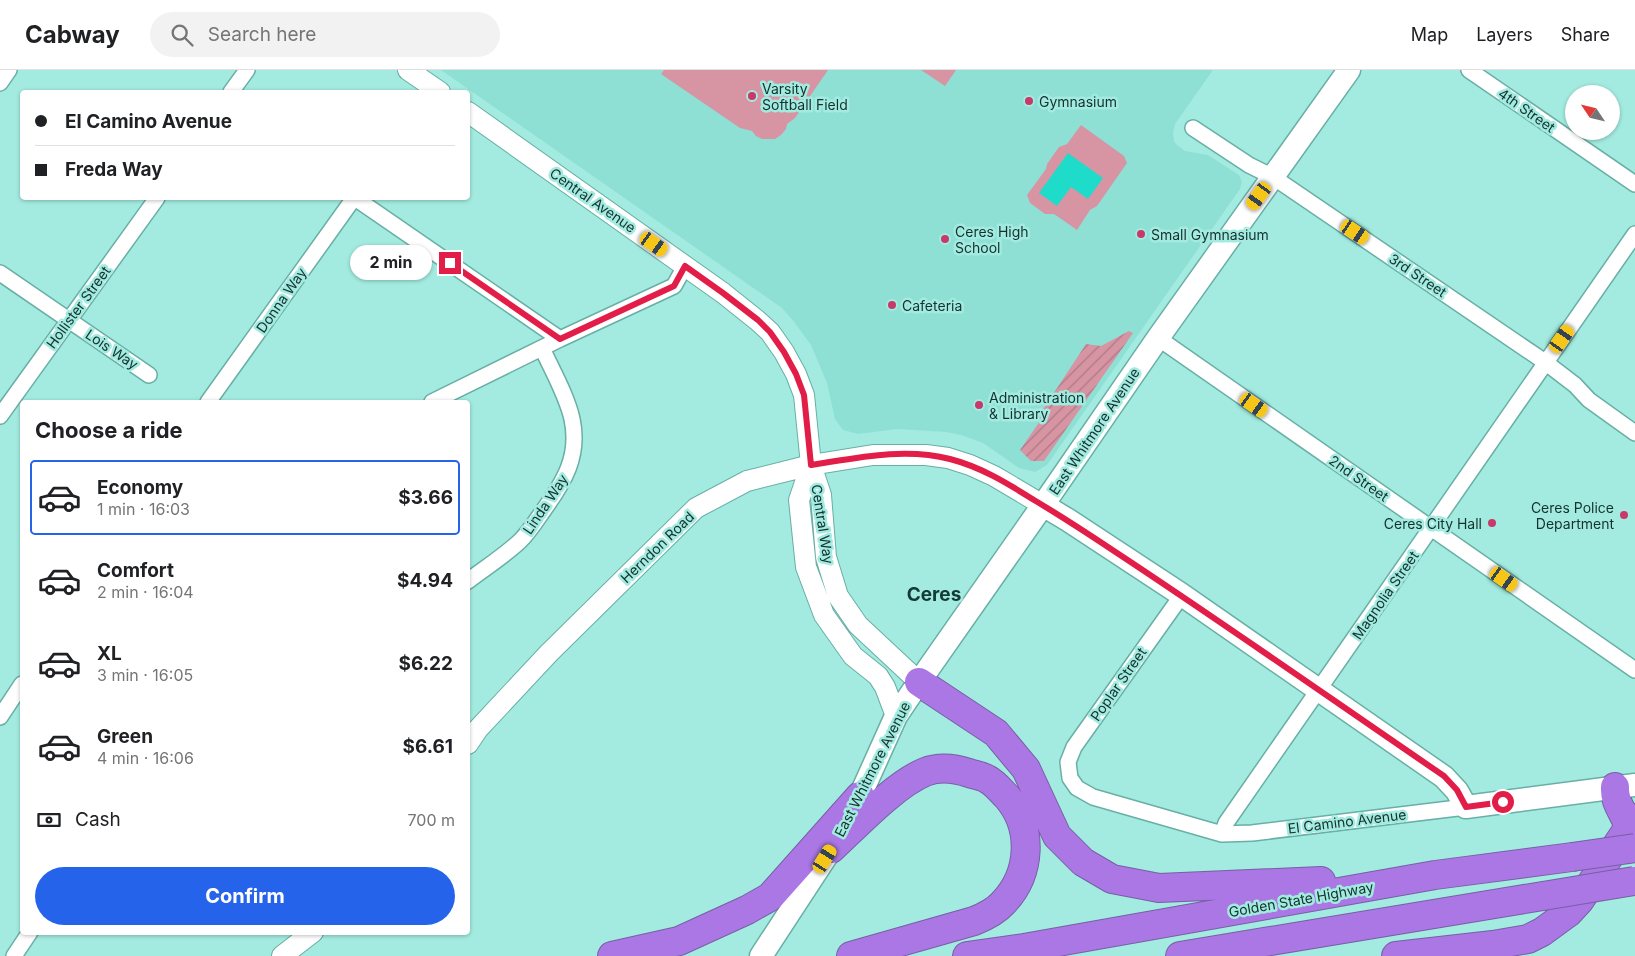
<!DOCTYPE html>
<html lang="en">
<head>
<meta charset="utf-8">
<style>
	body { margin:0; font-family:Inter,sans-serif; background:#f2f2f2; color:#202124; height:100vh; display:flex; flex-direction:column; font-size:19px; white-space:nowrap }
	* { box-sizing:border-box; margin:0 }
	p { font-size:16px; color:#757577 }
	.icon { flex:none; width:28px; height:28px; fill:none; stroke:currentColor; stroke-width:2; stroke-linecap:round; stroke-linejoin:round }
	.map { position:relative; flex:1; overflow:hidden }
	.drawer { position:absolute; left:20px; top:330px; width:450px; height:535px; display:flex; flex-direction:column; background:#fff; border-radius:5px; box-shadow:0 1px 4px #0004 }
	.drawer>* { flex:none }
	.top-card { position:absolute; left:20px; top:20px; width:450px; height:110px; border-radius:5px; box-shadow:0 1px 4px #0004; display:grid; align-content:center; height:110px; padding:0 15px; background:#fff }
	.needle { width:32px; rotate:305deg }
	.fabs { position:absolute; left:1565px; top:15px; display:grid; gap:10px }
	.fabs a { display:grid; place-items:center; width:55px; height:55px; border-radius:50%; background:#fff; box-shadow:0 1px 4px #0004; font-size:25px }
	.end { position:absolute; width:22px; height:22px; margin:-11px; border:6px solid #e11d48; background:#fff; box-shadow:0 0 0 2px #fff }
	.from { border-radius:50% }
	.bubble { position:absolute; height:35px; border-radius:18px; background:#fff; box-shadow:0 1px 4px #0004; font-size:16px; font-weight:700; line-height:35px; text-align:center }
	.car { position:absolute; width:15px; height:30px; margin:-15px -8px; border-radius:6px; box-shadow:0 0 4px 1px #0007; background:linear-gradient(#f5c518 24%,#345 0 40%,#f5c518 0 76%,#345 0 86%,#f5c518 0) }
	.top-card b { display:flex; align-items:center; gap:18px; height:48px; font-size:19px }
	.top-card b+b { border-top:1px solid #e0e0e0 }
	.top-card i { width:12px; height:12px; background:#202124 }
	ul { padding:0; list-style:none }
	li { display:flex; align-items:center; gap:15px; height:75px; margin:0 10px 8px; padding:0 5px; border:2px solid transparent; border-radius:5px }
	li div { flex:1 }
	li b { display:block; font-size:19px }
	li em { font-style:normal; font-weight:700 }
	li.on { border-color:#2563eb }
	li>.icon { width:45px; height:45px; stroke-width:1.5 }
	h2 { padding:0 15px; font-size:22px; line-height:60px }
	.pay { display:flex; align-items:center; gap:12px; height:55px; padding:0 15px; font-size:19px }
	.pay p { margin-inline-start:auto }
	.cta { display:flex; gap:10px; margin-top:auto; padding:10px 15px }
	.cta a { flex:1; height:58px; border-radius:30px; background:#2563eb; color:#fff; font-size:20px; font-weight:700; line-height:58px; text-align:center }
	header { display:flex; align-items:center; gap:30px; box-sizing:border-box; height:70px; padding:0 25px; background:#fff; border-bottom:1px solid #e0e0e0 }
	header strong { font-size:24px }
	nav { display:flex; gap:28px; margin-inline-start:auto; font-size:18px }
	.search { width:350px; height:45px; background:#f2f2f2; display:flex; align-items:center; gap:12px; box-sizing:border-box; padding:0 18px; border-radius:28px; color:#757577; font-size:19px }
	.map>svg:first-child { display:block }
</style>
</head>
<body>
<header>
<strong>Cabway</strong>
<div class="search"><svg class="icon" aria-label="search" viewBox="0 0 24 24"><circle cx="10" cy="10" r="6"/><path d="M15 15l6 6"/></svg>Search here</div>
<nav><a>Map</a><a>Layers</a><a>Share</a></nav>
</header>
<div class="map">
<svg width="1635" height="886" viewBox="0 0 1635 886">
	<defs>
		<pattern id="garden-furrows" width="10" height="10" patternUnits="userSpaceOnUse" patternTransform="scale(1.25)"><rect width="10" height="10" fill="#d794a3"/><path d="M-1 1l2-2M0 10L10 0M9 11l2-2" fill="none" stroke="#ad7985"/></pattern>
	</defs>
	<rect width="100%" height="100%" fill="#a3ebe0"/>
	<!-- built -->
	<path fill="#8ee0d5" d="M441,0H1213L1175,54L1173,63L1174,71L1177,75L1185,81L1208,85L1239,105L1242,112L1240,119L1047,395L1035,402L1019,398L983,373L961,365L946,362L897,359L858,364L843,360L835,349L827,313L811,275L795,253L782,238Z"/>
	<!-- grass -->
	<path fill="#d794a3" d="M664,0H828L795,48L787,54L786,59L781,65L775,69H762L756,66L752,61L740,58L661,4Z
		M921,0H956L945,16Z
		M1081,55L1124,86L1127,93L1097,136L1090,140L1077,160L1054,144H1045L1030,133L1027,125L1046,99L1047,94L1059,77L1067,74Z"/>
	<!-- garden -->
	<path fill="url(#garden-furrows)" d="M1129,261L1133,263L1044,391H1031L1020,380L1040,351L1038,347L1086,274L1101,276Z"/>
	<!-- water -->
	<path fill="#1fdcca" d="M1068,83L1103,108L1088,129L1071,117L1057,136L1039,123Z"/>
	<g fill="none" stroke-linecap="round" stroke-linejoin="round">
		<!-- minor casing -->
		<g stroke="#68afa5" stroke-width="18">
			<path id="minor" d="M1469,0L1635,114
				M0,13L9,0
				M231,22L247,0
				M1193,58L1249,95L1273,107L1545,292L1575,315L1589,330L1635,363
				M355,128L560,269
				M0,203L149,305
				M1158,268L1635,600
				M208,332L354,128
				M432,332L560,269L674,216L685,196
				M0,346L157,128
				M468,511C485,498 504,486 520,471C529,462 536,451 543,441C564,412 580,386 572,349C567,326 552,300 542,278
				M1182,525L1074,677L1068,692L1070,708L1077,718L1093,727L1222,764L1252,763L1466,737
				M0,647L22,614
				M1222,764L1226,753L1635,164
				M14,886L30,862"/>
		</g>
		<!-- tertiary casing -->
		<g stroke="#68afa5" stroke-width="22">
			<path id="tertiary" d="M408,0L440,22
				M468,42L723,223L758,251L770,262L784,282L796,304L804,325L811,395L821,425L826,487L838,526L858,555L919,612
				M811,395L799,430L806,497L824,545L853,586L878,606L885,617L896,646
				M468,674L478,659L549,583L696,438L747,411L811,395L873,385H926L948,388L970,395L994,406L1043,435
				M282,886L313,862"/>
		</g>
		<!-- secondary casing -->
		<g stroke="#68afa5" stroke-width="25">
			<path id="secondary" d="M1043,435L1068,450L1182,525L1444,707L1457,721L1466,737L1635,715
				M761,886L831,779L860,726L896,646L919,612L1043,435L1158,268L1349,0"/>
		</g>
		<!-- motorway casing -->
		<g stroke="#765fa4" stroke-width="30">
			<path id="motorway" d="M919,612L996,663L1026,699L1057,766L1083,792L1112,809L1159,818L1321,811
				M1615,717C1614,733 1624,742 1629,757
				M831,779C856,756 894,715 925,702C940,696 954,698 969,703C975,705 982,706 987,709C995,713 1001,721 1007,727C1034,758 1031,804 1003,833C995,842 984,847 974,851L851,886
				M612,886L679,871L747,840L770,827L860,726
				M967,886L1024,878L1435,805L1572,787
				M1180,886L1543,826
				M1396,886L1493,875L1528,869L1542,862L1568,843L1580,830L1635,748"/>
		</g>
		<!-- minor -->
		<use href="#minor" stroke="#fff" stroke-width="15"/>
		<!-- tertiary -->
		<use href="#tertiary" stroke="#fff" stroke-width="20"/>
		<!-- secondary -->
		<use href="#secondary" stroke="#fff" stroke-width="22"/>
		<!-- motorway -->
		<use href="#motorway" stroke="#ab77e4" stroke-width="28"/>
		<!-- motorway-bridge casing -->
		<g stroke="#765fa4" stroke-width="30" stroke-linecap="butt">
			<path id="motorway-bridge" d="M1572,787L1635,778
				M1543,826L1634,811"/>
		</g>
		<!-- motorway-bridge -->
		<use href="#motorway-bridge" stroke="#ab77e4" stroke-width="28"/>
	</g>
	<g fill="none" stroke-linecap="round" stroke-linejoin="round">
		<!-- route -->
		<path stroke="#e11d48" stroke-width="6" d="M450,193L560,269L674,216L685,196L723,223L758,250L770,262L784,282L796,304L804,325L811,395C856,388 904,377 950,389C981,397 1007,413 1034,430C1061,446 1087,463 1114,481C1225,554 1334,631 1444,706L1457,720L1466,737L1503,732"/>
	</g>
	<!-- markers -->
	<g fill="#c63969" stroke="#a3ebe0" stroke-width="2">
		<circle cx="752" cy="26" r="5"/>
		<circle cx="1029" cy="31" r="5"/>
		<circle cx="1141" cy="164" r="5"/>
		<circle cx="945" cy="169" r="5"/>
		<circle cx="892" cy="235" r="5"/>
		<circle cx="979" cy="335" r="5"/>
		<circle cx="1624" cy="445" r="5"/>
		<circle cx="1492" cy="453" r="5"/>
	</g>
	<g text-anchor="middle" dominant-baseline="central" stroke-width="5" stroke-linejoin="round" paint-order="stroke">
		<!-- poi labels -->
		<g font-size="14" fill="#14322e" stroke="#a3ebe0" text-anchor="start">
			<text x="762" y="18">Varsity<tspan x="762" dy="16">Softball Field</tspan></text>
			<text x="1039" y="31">Gymnasium</text>
			<text x="955" y="161">Ceres High<tspan x="955" dy="16">School</tspan></text>
			<text x="1151" y="164">Small Gymnasium</text>
			<text x="902" y="235">Cafeteria</text>
			<text x="989" y="327">Administration<tspan x="989" dy="16">&amp; Library</tspan></text>
			<text x="1614" y="437" text-anchor="end">Ceres Police<tspan x="1614" dy="16">Department</tspan></text>
			<text x="1482" y="453" text-anchor="end">Ceres City Hall</text>
		</g>
		<!-- street labels -->
		<g font-size="14" fill="#14322e" stroke="#a3ebe0">
			<text transform="translate(1527 40) rotate(35)">4th Street</text>
			<text transform="translate(593 130) rotate(35)">Central Avenue</text>
			<text transform="translate(1418 205) rotate(34)">3rd Street</text>
			<text transform="translate(281 230) rotate(-55)">Donna Way</text>
			<text transform="translate(78 237) rotate(-54)">Hollister Street</text>
			<text transform="translate(112 279) rotate(34)">Lois Way</text>
			<text transform="translate(1094 361) rotate(-56)">East Whitmore Avenue</text>
			<text transform="translate(1359 408) rotate(35)">2nd Street</text>
			<text transform="translate(545 434) rotate(-56)">Linda Way</text>
			<text transform="translate(823 454) rotate(81)">Central Way</text>
			<text transform="translate(657 477) rotate(-44)">Herndon Road</text>
			<text transform="translate(1385 525) rotate(-55)">Magnolia Street</text>
			<text transform="translate(1118 614) rotate(-55)">Poplar Street</text>
			<text transform="translate(872 699) rotate(-63)">East Whitmore Avenue</text>
			<text transform="translate(1347 751) rotate(-7)">El Camino Avenue</text>
			<text transform="translate(1301 829) rotate(-10)">Golden State Highway</text>
		</g>
		<!-- district labels -->
		<g font-size="19" font-weight="bold" fill="#143a36" stroke="#a3ebe0">
			<text x="934" y="524">Ceres</text>
		</g>
	</g>
</svg>
<div class="fabs">
<a><svg class="needle" viewBox="-14 -14 28 28"><path d="M0-13l5 13h-10z" fill="#e53935"/><path d="M0 13l5-13h-10z" fill="#757577"/></svg></a>
</div>
<i class="end from" style="left:1503px;top:732px"></i>
<i class="end" style="left:450px;top:193px"></i>
<div class="bubble" style="left:350px;top:175px;width:82px">2 min</div>
<i class="car" style="left:1259px;top:126px;rotate:216deg"></i>
<i class="car" style="left:1355px;top:162px;rotate:124deg"></i>
<i class="car" style="left:654px;top:174px;rotate:125deg"></i>
<i class="car" style="left:1562px;top:269px;rotate:35deg"></i>
<i class="car" style="left:1254px;top:335px;rotate:125deg"></i>
<i class="car" style="left:1504px;top:509px;rotate:125deg"></i>
<i class="car" style="left:825px;top:789px;rotate:32deg"></i>
<div class="top-card">
<b><i class="from"></i>El Camino Avenue</b>
<b><i></i>Freda Way</b>
</div>
<section class="drawer">
<h2>Choose a ride</h2>
<ul>
<li class="on"><svg class="icon" aria-label="car" viewBox="0 0 24 24"><path d="M5 17H2v-5l4-1 3-4h7l3 4 3 1v5h-3M9 17h6M6 11h13"/><circle cx="7" cy="17" r="2"/><circle cx="17" cy="17" r="2"/></svg><div><b>Economy</b><p>1 min · 16:03</p></div><em>$3.66</em></li>
<li><svg class="icon" aria-label="car" viewBox="0 0 24 24"><path d="M5 17H2v-5l4-1 3-4h7l3 4 3 1v5h-3M9 17h6M6 11h13"/><circle cx="7" cy="17" r="2"/><circle cx="17" cy="17" r="2"/></svg><div><b>Comfort</b><p>2 min · 16:04</p></div><em>$4.94</em></li>
<li><svg class="icon" aria-label="car" viewBox="0 0 24 24"><path d="M5 17H2v-5l4-1 3-4h7l3 4 3 1v5h-3M9 17h6M6 11h13"/><circle cx="7" cy="17" r="2"/><circle cx="17" cy="17" r="2"/></svg><div><b>XL</b><p>3 min · 16:05</p></div><em>$6.22</em></li>
<li><svg class="icon" aria-label="car" viewBox="0 0 24 24"><path d="M5 17H2v-5l4-1 3-4h7l3 4 3 1v5h-3M9 17h6M6 11h13"/><circle cx="7" cy="17" r="2"/><circle cx="17" cy="17" r="2"/></svg><div><b>Green</b><p>4 min · 16:06</p></div><em>$6.61</em></li>
</ul>
<div class="pay"><svg class="icon" aria-label="cash" viewBox="0 0 24 24"><path d="M3 7h18v10H3z"/><circle cx="12" cy="12" r="2"/></svg>Cash<p>700 m</p></div>
<div class="cta"><a>Confirm</a></div>
</section>
</div>
</body>
</html>
